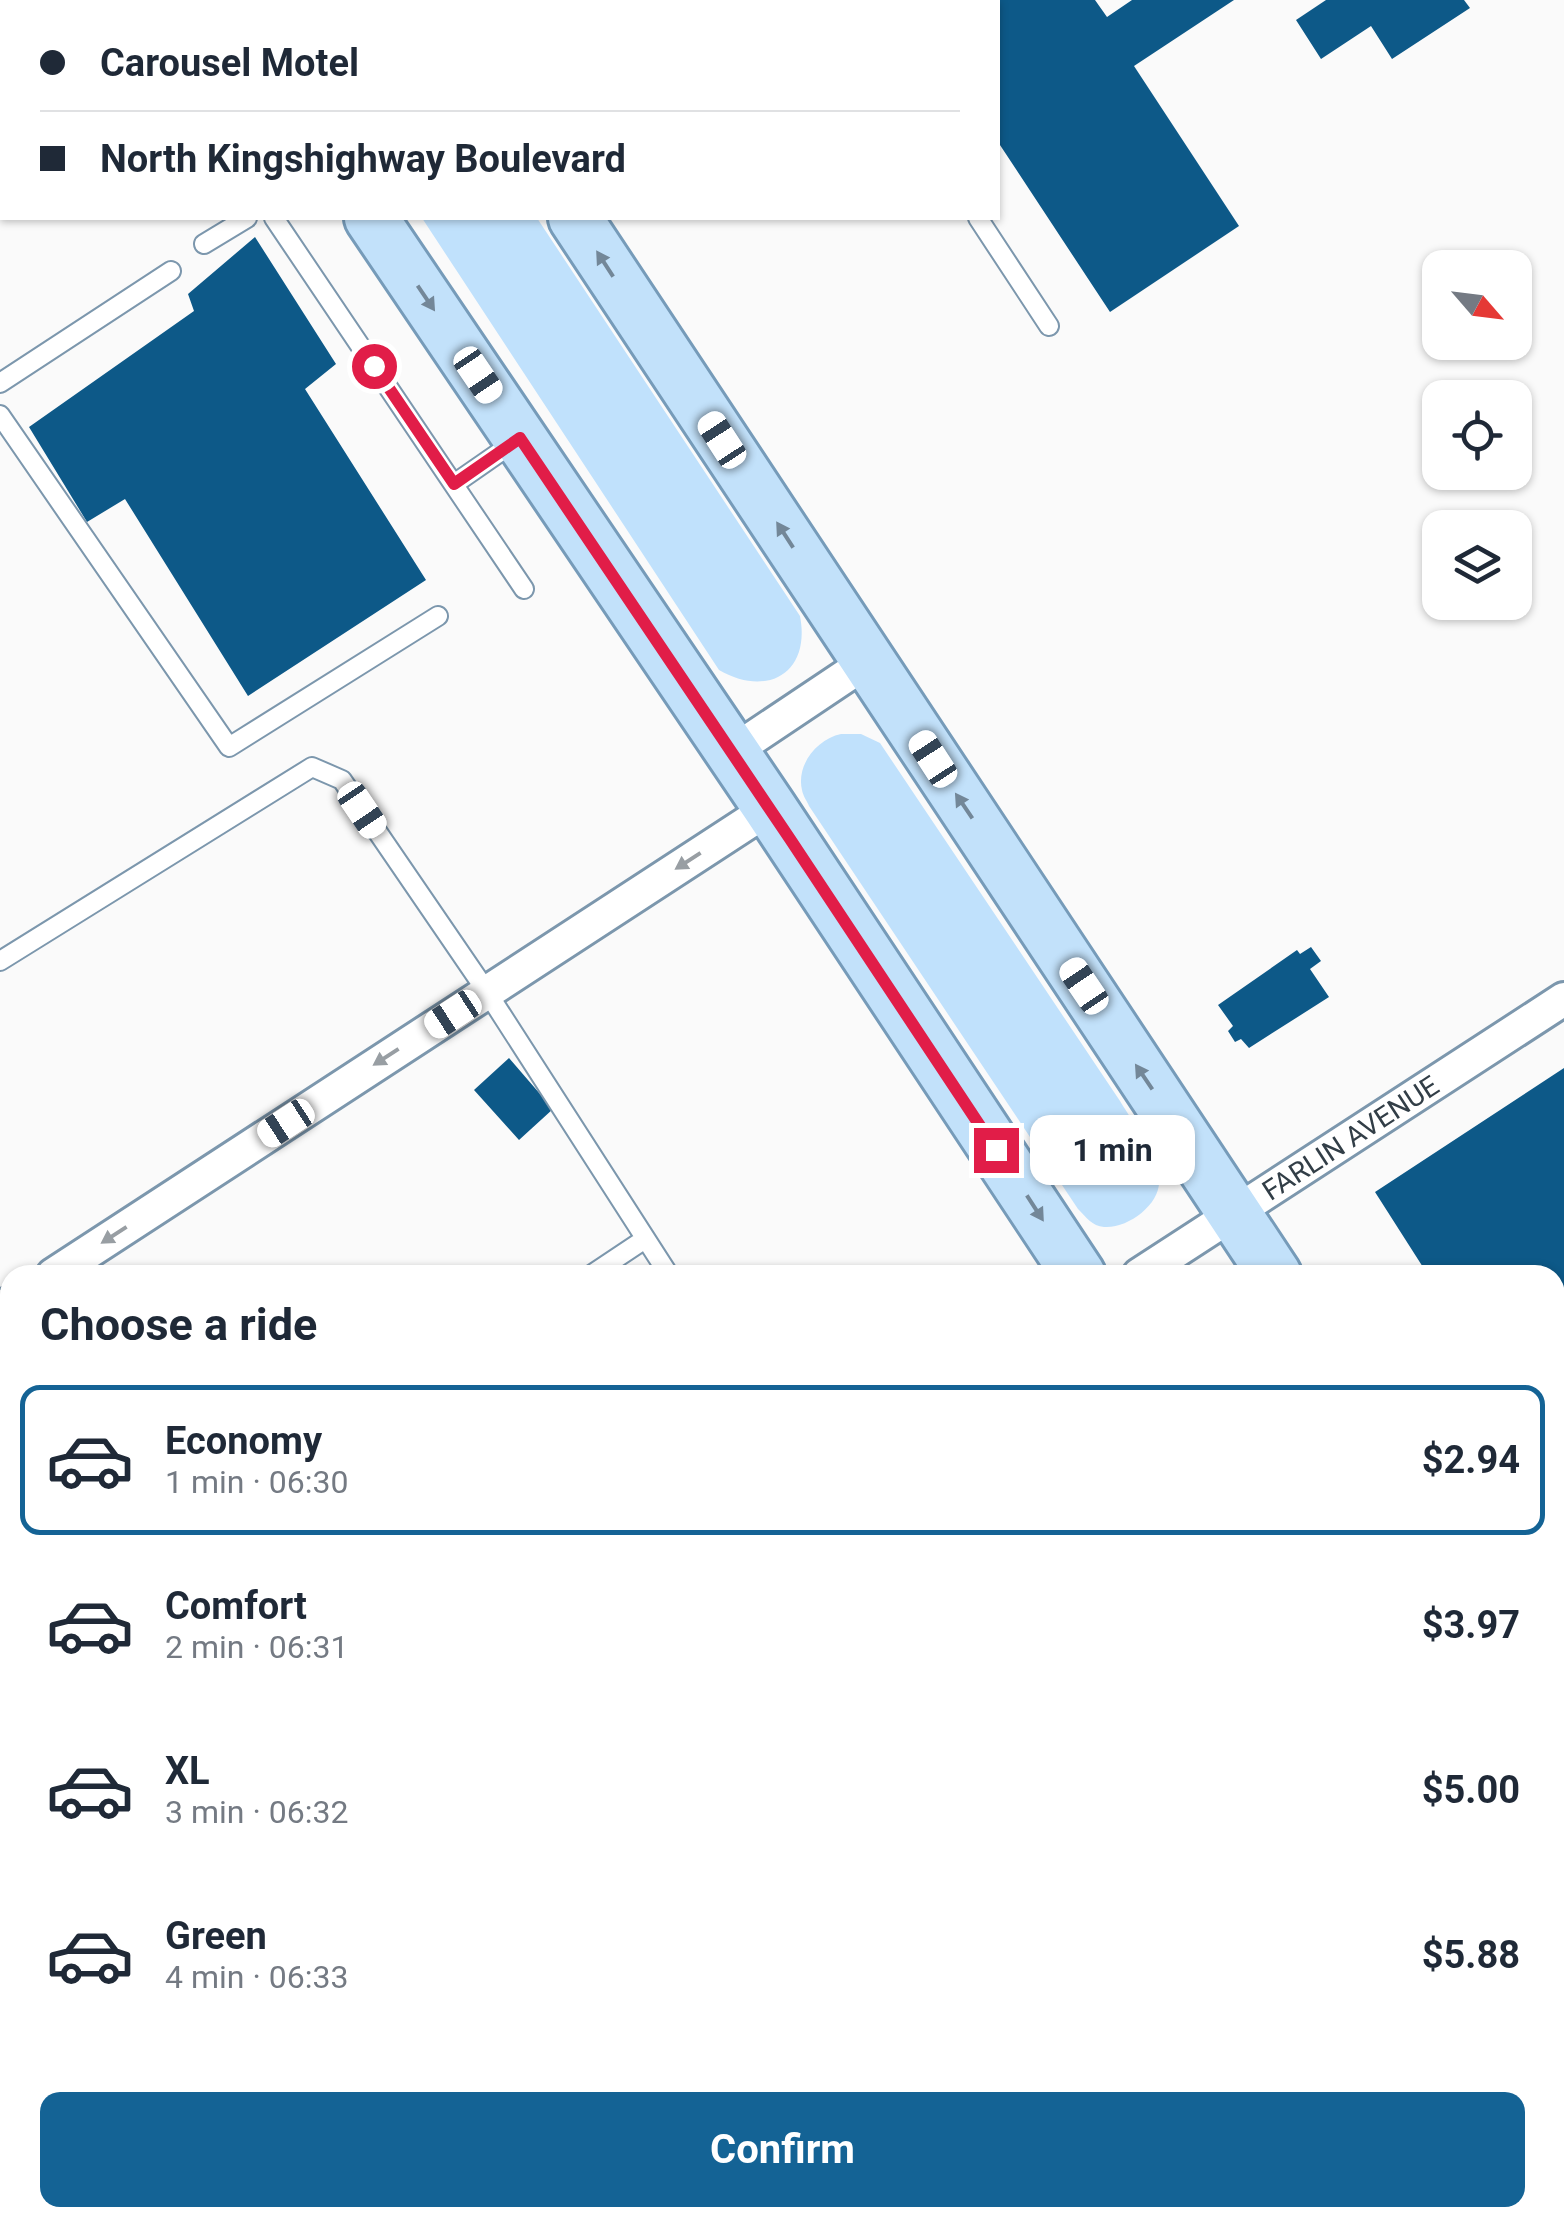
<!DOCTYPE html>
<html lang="en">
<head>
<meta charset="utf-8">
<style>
	body { margin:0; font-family:Roboto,sans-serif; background:#f6f6f7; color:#1f2937; height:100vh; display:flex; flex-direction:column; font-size:38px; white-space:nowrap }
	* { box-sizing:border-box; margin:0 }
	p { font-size:32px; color:#747a83 }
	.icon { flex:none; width:55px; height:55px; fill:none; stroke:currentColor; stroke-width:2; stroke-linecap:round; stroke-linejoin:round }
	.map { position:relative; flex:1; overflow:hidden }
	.panel { position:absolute; left:0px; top:1265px; width:1565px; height:962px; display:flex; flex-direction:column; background:#fff; border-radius:30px 30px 0 0; box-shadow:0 2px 8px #0004 }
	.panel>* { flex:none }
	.top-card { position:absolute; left:0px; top:0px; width:1000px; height:220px; box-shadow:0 2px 8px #0004; display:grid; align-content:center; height:220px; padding:0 40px; background:#fff }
	.needle { width:65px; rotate:118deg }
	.tools { position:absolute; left:1422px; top:250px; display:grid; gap:20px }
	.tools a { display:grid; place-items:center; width:110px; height:110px; border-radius:20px; background:#fff; box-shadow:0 2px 8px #0004; font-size:50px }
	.end { position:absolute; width:45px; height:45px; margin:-22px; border:12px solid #e11d48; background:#fff; box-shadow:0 0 0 5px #fff }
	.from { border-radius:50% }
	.bubble { position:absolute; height:70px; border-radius:20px; background:#fff; box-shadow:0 2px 8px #0004; font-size:32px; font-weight:700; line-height:70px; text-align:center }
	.car { position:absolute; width:30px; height:60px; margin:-30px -15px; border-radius:12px; box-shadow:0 0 8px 2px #0007; background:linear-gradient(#fff 24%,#345 0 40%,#fff 0 76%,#345 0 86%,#fff 0) }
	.top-card b { display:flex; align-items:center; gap:35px; height:95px; font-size:38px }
	.top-card b+b { border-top:2px solid #e0e1e3 }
	.top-card i { width:25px; height:25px; background:#1f2937 }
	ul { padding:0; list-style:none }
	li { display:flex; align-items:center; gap:30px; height:150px; margin:0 20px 15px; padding:0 20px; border:5px solid transparent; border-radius:20px }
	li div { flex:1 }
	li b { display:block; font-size:38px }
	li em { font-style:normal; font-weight:700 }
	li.selected { border-color:#146395 }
	li>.icon { width:90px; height:90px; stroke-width:1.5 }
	h2 { padding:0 40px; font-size:45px; line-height:120px }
	.button { display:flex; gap:20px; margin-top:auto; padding:20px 40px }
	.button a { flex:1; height:115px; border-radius:20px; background:#146395; color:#fff; font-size:40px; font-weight:700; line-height:115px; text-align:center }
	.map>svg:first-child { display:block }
</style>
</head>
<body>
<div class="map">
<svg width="1564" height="2226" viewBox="0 0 1564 2226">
	<rect width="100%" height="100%" fill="#fafafa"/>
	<!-- green -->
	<path fill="#c0e1fc" d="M422,218H537L800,616C811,673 767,698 719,670Z
		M841,734H861L880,743L1120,1101C1135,1126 1155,1150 1159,1180C1161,1204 1128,1229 1104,1227C1092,1226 1086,1217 1078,1209L809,806C807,801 803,796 802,790C796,765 817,739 841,734Z
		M1555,1763L1564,1777V1950L1555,1936Z"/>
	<!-- building -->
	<path fill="#0d5988" d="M998,0H1095L1107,17L1132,0H1234L1134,66L1239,226L1110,312L998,142Z
		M1326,0H1464L1470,8L1392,59L1371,26L1321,59L1296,20Z
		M255,237L336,364L305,389L426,580L248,696L125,499L87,522L29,427L194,311L188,294Z
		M1311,947L1321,961L1310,969L1329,997L1249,1048L1241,1039L1235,1042L1228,1031L1233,1026L1218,1005L1297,950L1300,954Z
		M509,1058L553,1109L519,1140L474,1090Z
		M1564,1068V1485L1555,1471V1275H1428L1375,1192Z
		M1555,2208L1564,2222V2226H1529L1542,2218H1555Z"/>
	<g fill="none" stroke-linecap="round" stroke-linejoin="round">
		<!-- service casing -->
		<g stroke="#7c97ad" stroke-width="22">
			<path id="service" d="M836,0L837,2
				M87,2L90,0
				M274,218L524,589
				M978,218L1049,326
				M204,244L247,218
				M0,383L171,271
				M0,415L229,747L438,616
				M454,484L516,441
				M0,961L312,767L342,780L487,992L669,1275
				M591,1275L645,1239
				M0,1667L10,1660
				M0,2187L10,2202
				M20,2218L26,2226
				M657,2218L663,2226"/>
		</g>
		<!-- minor casing -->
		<g stroke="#7c97ad" stroke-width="38">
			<g id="minor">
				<path d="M732,752L868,661"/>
				<path d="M53,1275L770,808"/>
				<path id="s1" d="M1139,1275L1564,999"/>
				<path d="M0,1309L10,1303"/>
				<path d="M0,2016L10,2010"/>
				<path d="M1555,2100L1564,2094"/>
				<path d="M340,2218L346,2226"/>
				<path d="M976,2218L981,2226"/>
				<path d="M1354,2226L1367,2218"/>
			</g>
		</g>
		<!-- primary casing -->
		<g stroke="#769bb9" stroke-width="58">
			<path id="primary" d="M225,0L227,2
				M431,0L432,2
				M371,218L770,808L1079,1275
				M575,218L1275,1275
				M1555,1698L1564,1712
				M1555,1995L1564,2008"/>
		</g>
		<!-- service -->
		<use href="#service" stroke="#fff" stroke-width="18"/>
		<!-- minor -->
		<use href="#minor" stroke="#fff" stroke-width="32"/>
		<!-- primary -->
		<use href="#primary" stroke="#c2e1fa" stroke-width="52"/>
	</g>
	<!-- one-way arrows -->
	<defs><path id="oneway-solid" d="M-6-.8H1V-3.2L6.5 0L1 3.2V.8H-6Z" transform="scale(2.5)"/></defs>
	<g fill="#738798">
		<use href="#oneway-solid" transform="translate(605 264) rotate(-123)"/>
		<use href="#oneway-solid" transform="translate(426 298) rotate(56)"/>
		<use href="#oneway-solid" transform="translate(785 535) rotate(-123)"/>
		<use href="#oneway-solid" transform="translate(964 806) rotate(-124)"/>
		<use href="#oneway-solid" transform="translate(1144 1077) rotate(-124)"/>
		<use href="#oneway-solid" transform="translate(1035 1208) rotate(57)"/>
	</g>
	<g fill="#989ea3">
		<use href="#oneway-solid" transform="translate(688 861) rotate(147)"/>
		<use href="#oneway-solid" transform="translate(386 1057) rotate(147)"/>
		<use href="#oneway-solid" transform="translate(114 1235) rotate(147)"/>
	</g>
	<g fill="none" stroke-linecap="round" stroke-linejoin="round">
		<!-- route -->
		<path stroke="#e11d48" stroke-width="12" d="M374,366L454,484L520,438L790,839L996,1150"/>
	</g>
	<g text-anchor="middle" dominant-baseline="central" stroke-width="10" stroke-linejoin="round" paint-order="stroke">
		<!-- street labels -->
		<g font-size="28" fill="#323e47" stroke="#fff">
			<text stroke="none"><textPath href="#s1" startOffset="252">FARLIN AVENUE</textPath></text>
		</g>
	</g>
</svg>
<div class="tools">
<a><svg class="needle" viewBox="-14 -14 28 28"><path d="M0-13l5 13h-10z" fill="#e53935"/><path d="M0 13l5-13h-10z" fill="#747a83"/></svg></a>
<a><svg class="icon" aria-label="locate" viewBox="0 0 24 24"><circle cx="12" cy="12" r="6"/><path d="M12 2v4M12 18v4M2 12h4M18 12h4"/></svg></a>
<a><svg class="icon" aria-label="layers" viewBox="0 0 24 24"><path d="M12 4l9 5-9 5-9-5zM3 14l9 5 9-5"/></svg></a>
</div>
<i class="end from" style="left:374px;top:366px"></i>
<i class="end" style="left:996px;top:1150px"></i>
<div class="bubble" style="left:1030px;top:1115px;width:165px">1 min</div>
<i class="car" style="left:478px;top:375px;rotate:146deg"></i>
<i class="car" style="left:722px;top:440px;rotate:327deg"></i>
<i class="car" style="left:933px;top:759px;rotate:327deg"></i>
<i class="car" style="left:362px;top:810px;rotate:146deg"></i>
<i class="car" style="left:1084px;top:986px;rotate:326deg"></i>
<i class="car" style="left:453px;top:1014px;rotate:237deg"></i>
<i class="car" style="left:286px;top:1123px;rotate:237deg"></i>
<div class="top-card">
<b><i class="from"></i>Carousel Motel</b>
<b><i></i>North Kingshighway Boulevard</b>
</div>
<section class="panel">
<h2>Choose a ride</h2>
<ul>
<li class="selected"><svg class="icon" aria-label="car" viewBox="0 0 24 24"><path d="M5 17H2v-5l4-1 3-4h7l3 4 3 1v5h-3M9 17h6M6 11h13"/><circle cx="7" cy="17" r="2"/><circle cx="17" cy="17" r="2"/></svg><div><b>Economy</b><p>1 min · 06:30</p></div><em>$2.94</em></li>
<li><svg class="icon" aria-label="car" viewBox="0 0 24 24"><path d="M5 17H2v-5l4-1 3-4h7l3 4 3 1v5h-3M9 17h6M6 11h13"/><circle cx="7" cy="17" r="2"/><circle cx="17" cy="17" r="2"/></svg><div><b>Comfort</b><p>2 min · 06:31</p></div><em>$3.97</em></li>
<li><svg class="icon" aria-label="car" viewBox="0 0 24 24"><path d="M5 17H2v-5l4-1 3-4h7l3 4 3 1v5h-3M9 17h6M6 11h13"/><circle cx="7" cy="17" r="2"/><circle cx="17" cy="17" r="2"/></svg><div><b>XL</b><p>3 min · 06:32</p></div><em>$5.00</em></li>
<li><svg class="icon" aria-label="car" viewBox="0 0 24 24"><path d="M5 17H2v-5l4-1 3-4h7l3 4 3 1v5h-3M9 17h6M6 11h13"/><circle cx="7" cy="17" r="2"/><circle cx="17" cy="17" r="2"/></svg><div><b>Green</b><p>4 min · 06:33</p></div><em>$5.88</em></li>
</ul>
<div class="button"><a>Confirm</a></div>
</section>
</div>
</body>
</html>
